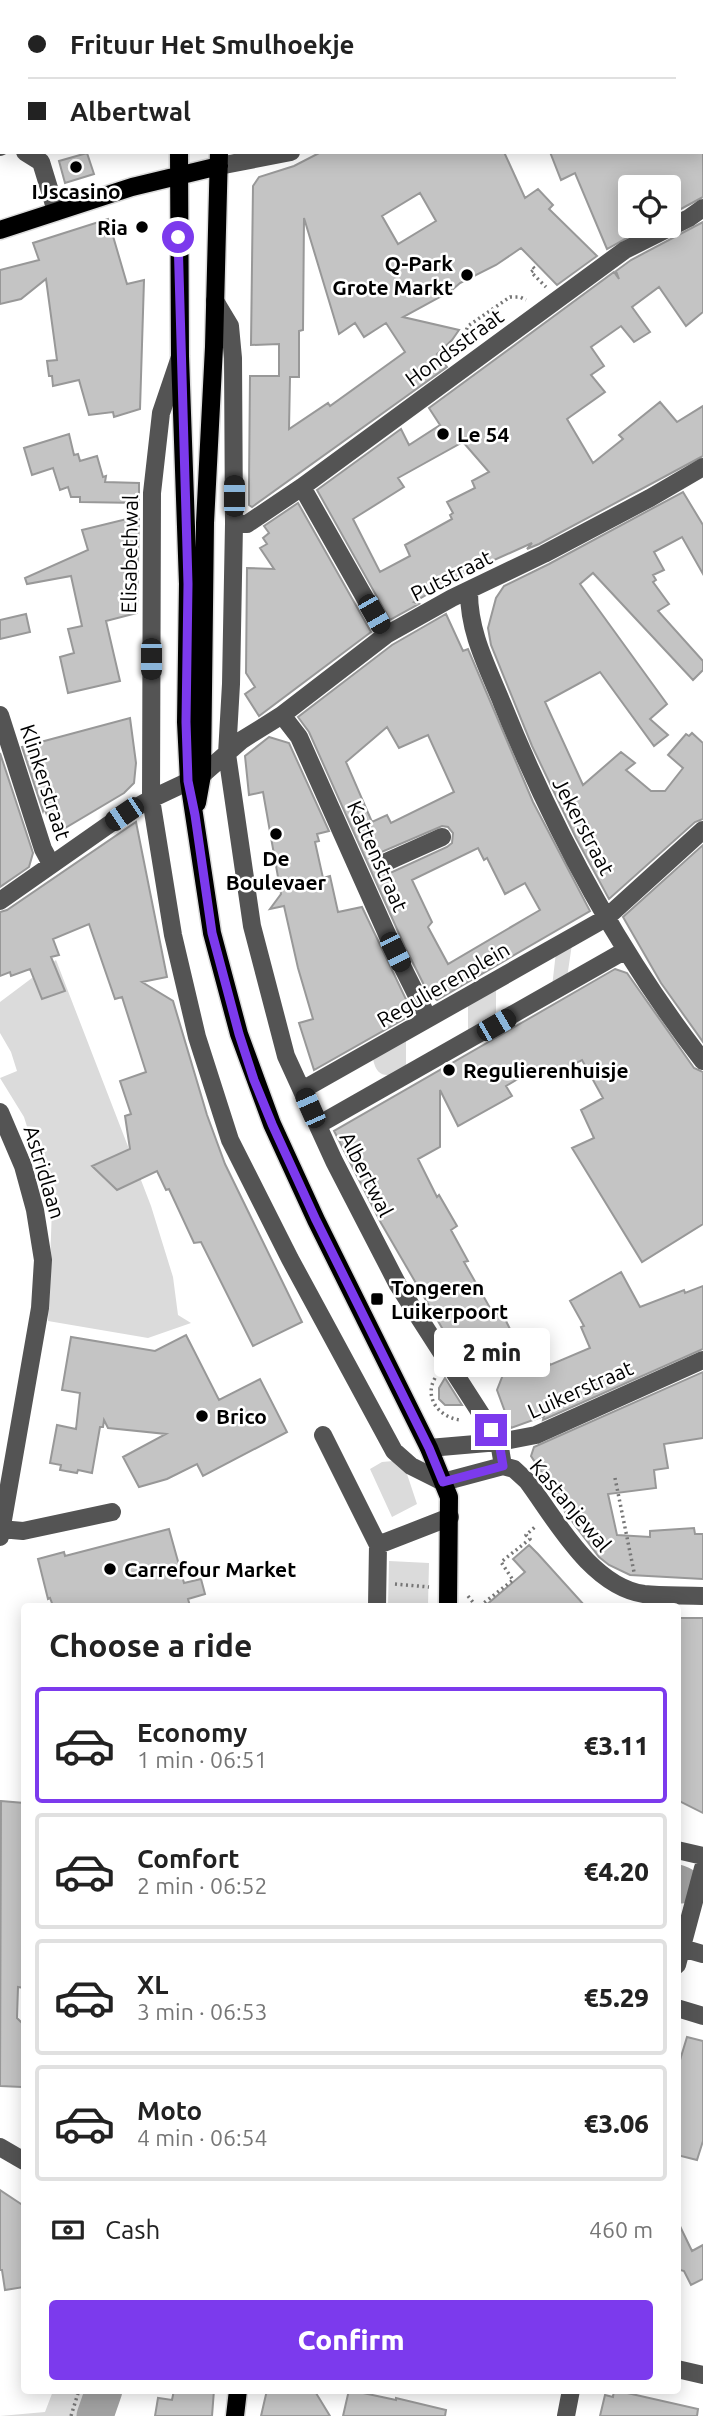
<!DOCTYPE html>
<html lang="en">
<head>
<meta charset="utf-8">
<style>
	body { margin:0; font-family:Ubuntu,sans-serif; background:#f6f6f6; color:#222; height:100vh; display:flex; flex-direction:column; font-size:26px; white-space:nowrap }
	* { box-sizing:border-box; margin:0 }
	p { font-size:23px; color:#767676 }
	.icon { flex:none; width:38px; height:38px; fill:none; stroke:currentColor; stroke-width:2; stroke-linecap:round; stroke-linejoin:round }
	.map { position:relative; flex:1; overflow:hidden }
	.drawer { position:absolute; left:21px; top:1603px; width:660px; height:791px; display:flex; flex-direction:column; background:#fff; border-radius:7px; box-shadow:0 4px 18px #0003 }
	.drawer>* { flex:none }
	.hud { position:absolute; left:0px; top:0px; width:704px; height:154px; box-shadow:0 4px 18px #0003; display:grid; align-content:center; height:154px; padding:0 28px; background:#fff }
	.controls { position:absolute; left:618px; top:175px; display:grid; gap:14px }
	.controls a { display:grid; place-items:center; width:63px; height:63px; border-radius:7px; background:#fff; box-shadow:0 4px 18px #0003; font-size:35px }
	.end { position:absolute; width:32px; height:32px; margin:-16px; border:9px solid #7c3aed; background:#fff; box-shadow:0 0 0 4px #fff }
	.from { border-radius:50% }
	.bubble { position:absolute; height:49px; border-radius:7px; background:#fff; box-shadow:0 4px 18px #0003; font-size:23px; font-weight:800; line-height:49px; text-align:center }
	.car { position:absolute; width:21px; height:42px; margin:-21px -10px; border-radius:9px; box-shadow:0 0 5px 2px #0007; background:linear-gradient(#222 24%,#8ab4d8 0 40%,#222 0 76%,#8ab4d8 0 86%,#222 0) }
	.hud b { display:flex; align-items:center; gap:24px; height:66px; font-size:26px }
	.hud b+b { border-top:2px solid #e0e0e0 }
	.hud i { width:18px; height:18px; background:#222 }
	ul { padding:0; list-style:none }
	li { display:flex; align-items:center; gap:21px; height:116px; margin:0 14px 10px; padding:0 14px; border:4px solid #e0e0e0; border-radius:7px }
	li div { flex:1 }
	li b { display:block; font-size:26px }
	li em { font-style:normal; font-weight:800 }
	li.current { border-color:#7c3aed }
	li>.icon { width:63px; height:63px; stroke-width:1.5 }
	h2 { padding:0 28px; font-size:32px; line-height:84px }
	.pay { display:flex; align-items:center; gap:18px; height:77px; padding:0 28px; font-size:26px }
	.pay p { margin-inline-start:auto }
	.primary-button { display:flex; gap:14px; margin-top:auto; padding:14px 28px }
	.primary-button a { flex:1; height:80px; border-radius:7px; background:#7c3aed; color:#fff; font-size:28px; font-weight:800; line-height:80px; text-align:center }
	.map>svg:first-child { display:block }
</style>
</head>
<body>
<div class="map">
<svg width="703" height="2416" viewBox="0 0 703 2416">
	<rect width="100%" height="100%" fill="#fff"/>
	<!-- green -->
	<path fill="#dbdbdb" d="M22,0H131V2H22Z
		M572,944L567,978L552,987L556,952Z
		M56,960L151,1206L173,1277L178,1315L191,1323L148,1338L48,1321L52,1207L24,1117L0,1078L17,1071L11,1052L0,1033V1002Z
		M496,988V1018L468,1035V1003Z
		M406,1039V1069C390,1077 377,1080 373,1059Z
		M393,1461L406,1471L417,1504L392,1517L370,1469L382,1462Z
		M389,1561L429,1563L428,1606H388Z
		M53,2391H92L84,2416H0L45,2412Z"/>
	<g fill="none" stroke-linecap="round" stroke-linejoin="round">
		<!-- river -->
		<path stroke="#a2a2a2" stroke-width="37" d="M677,1883L682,1885
			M95,2416L104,2390"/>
	</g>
	<!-- building -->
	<path fill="#c4c4c4" stroke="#989898" stroke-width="2" fill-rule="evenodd" d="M321,152H504L525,198L538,189L553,205L549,209L597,256L557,285L521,248L496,265L460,283L451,291L403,317L459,330L452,340L437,354L447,367L252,507L249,505V484L250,376H279V344L251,345L253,186L259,177L294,166ZM420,193L436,221L398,244L382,216ZM304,218L339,334L355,323L364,337L386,323L405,352L330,406L328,403L289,429L290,377H299V331L303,330Z
		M550,152H703V197L668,216V187H630V226H648L607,249L575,173L561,180Z
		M87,153L94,174L65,183L59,161Z
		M108,219L127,284L144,280L140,409L114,417L113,412L89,415L79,380L53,386L52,376H49L47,361L57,360L46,279L21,299L0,304V270L39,260L33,243Z
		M703,222V312L686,326L659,287L632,307L650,332L634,342L621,326L591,347L604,366L591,375L605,392L567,419L593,463L623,439L619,435L660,402L677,422L703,406V456L539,544L527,549L532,543L463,574L414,602L419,604L390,620L317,490L401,429L409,445L440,425L429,408L614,272L619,279L616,271L631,260ZM463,442L489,472L472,481L475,488L447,502L453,513L450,515L452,519L405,545L410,556L380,572L353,519L404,487L398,478Z
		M69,434L74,455L78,454L80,461L97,456L103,477L106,476L105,482L139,483V503L80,502V497H71L68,487L60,490L53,468L32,475L24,448Z
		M683,492L703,525V574L682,537L654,552L664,570L653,575L656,580L653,582L669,604L658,611L703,661V670L693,680L593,573L580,584L667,704L650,719L668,735L654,746L600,672L545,702L583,785L621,752L635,763L626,770L651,791H665L683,768L668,755L686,734L689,736L692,733L703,743V819L695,822L609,899L576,838L532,746L491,645L488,628L496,598L504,586L549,564Z
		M298,503L371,632L259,716L245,694L255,687L246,673L247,568L274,569L260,548L267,544L263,538L269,533L264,526Z
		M139,516L137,613L106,621L120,681L68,693L60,657L74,653L68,629L82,626L71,576L27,584L25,578L88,550L82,530Z
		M26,614L30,632L0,639V620Z
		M446,614L463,651L468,649L533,802L590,911L437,1000L428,993L405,947L309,732L298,717L392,645ZM387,727L399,748L428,735L454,792L391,823L387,815L372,822L346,762ZM442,826L448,827L453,833L452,843L447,847L388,874H382L374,868L373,861L379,853ZM478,848L484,860L487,858L505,894L525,883L540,910L448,964L428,927L432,922L412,880Z
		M130,718L136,763L134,783L124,793L55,834L44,808L43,811L22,747Z
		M269,737L289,743L329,831L317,834L319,841L315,842L323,878L330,876L338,912L362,907L413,1014L314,1070L299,1023L313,1019L298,968L284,906L270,909L281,894L263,792L249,795L245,756Z
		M0,753L33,853L29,867L0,887Z
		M136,822L167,977L142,982L173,1001L207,1115L225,1164L302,1322L253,1346L201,1242L194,1243L169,1189L166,1190L157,1171L117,1190L92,1166L130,1149L125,1116L131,1114L120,1081L146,1072L122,997L115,999L89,924L53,939L59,955L51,957L65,991L42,999L30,969L11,976L10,972L0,976V912L7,910Z
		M703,845V1042L661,983L623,917Z
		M615,969L627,973L694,1068L703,1072V1224L642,1262L572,1148L594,1138L581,1110L603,1098L582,1060L559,1072L556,1067L542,1074L538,1067L506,1086L512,1096L458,1126L440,1090V1147L418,1159L437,1197L439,1195L457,1226L451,1230L468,1261L464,1262L494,1315L501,1311L517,1343L467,1371L381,1223L334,1131Z
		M621,1272L640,1307L684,1290L685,1293L703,1286V1349L543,1420L544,1416L511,1428L497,1390L515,1344L538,1333L550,1365L590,1348L581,1327L584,1326L570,1301Z
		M186,1335L219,1400L260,1379L287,1432L203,1476L197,1464L167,1479L139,1487L123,1457L166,1434L108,1428L104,1420L103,1427H100L92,1473L78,1470L77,1473L60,1470L61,1465L50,1463L57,1425L76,1429L80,1393L62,1390L71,1337L155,1351Z
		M703,1372V1438L664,1444L668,1468L654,1470L656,1488L608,1494L617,1535L650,1537V1531L694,1528L695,1534H703V1579L630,1575L609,1565L599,1557L553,1496L545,1485L548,1482L531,1456L534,1447Z
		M445,1378L462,1405H445L439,1399V1388Z
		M169,1529L184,1583L201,1579L205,1594L188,1599L190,1606H53L50,1598L48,1599L38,1559L64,1552L65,1556Z
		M529,1545L538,1554L585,1606H485L525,1572L513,1559Z
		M677,1618H703V1813L677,1800Z
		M1,1801L24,1803V1988L18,1987L17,2018L24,2025L22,2087L0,2086Z
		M687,2037L703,2041V2141L697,2160L677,2155V2070Z
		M0,2190L24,2206V2287L5,2290L2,2270H0Z
		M677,2220L692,2251L703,2245V2279L691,2285L684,2271L677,2269Z
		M174,2390H214L212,2416H155L158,2398L172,2400Z
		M267,2390H306L316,2393L330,2416H261Z
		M349,2390L396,2400V2398L446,2410L445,2416H343Z
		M614,2390L698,2409L697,2416H600L605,2395L613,2397Z"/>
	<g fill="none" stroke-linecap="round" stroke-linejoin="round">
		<!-- major casing -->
		<g stroke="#dbdbdb" stroke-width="21">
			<path id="major" d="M176,0V2
				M209,0V2
				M179,152L180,356L188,584L186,722L189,781L212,933L239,1034L272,1124L316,1220L429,1448L449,1497L448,1606
				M0,230L132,187L219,166
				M197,803L202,775L205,523L214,347L219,152
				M235,2416L238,2390"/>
		</g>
		<!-- path -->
		<path stroke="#767676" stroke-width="3.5" stroke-dasharray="2 3.5" stroke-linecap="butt" d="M533,267L535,269L531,272L546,287
			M458,350L468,326L510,297H520L526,300
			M435,1378C423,1399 441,1419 462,1420
			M615,1478L634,1572
			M395,1584L429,1587
			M468,1596L476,1606
			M480,1606L513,1580L501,1562L530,1539L526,1535L536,1526
			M71,2416L79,2390"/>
		<!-- minor -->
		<path stroke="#545454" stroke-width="18" d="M576,0V2
			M671,2L677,0
			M0,55H2
			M0,147L2,146
			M25,152L41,162L56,211
			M219,166L291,152
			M215,301L230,326L233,358L234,524L231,684L227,754L252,926L286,1056L334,1161L398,1285L499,1442L503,1466
			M180,357L161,413L152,493L151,799L173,935L197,1037L230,1140L290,1259L394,1451L411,1466L443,1482L503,1466L514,1469L527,1481C556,1520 591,1586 644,1594C663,1596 684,1595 703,1596
			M302,487L386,635
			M234,524H247L302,487L625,250L689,218L703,208
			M469,592C469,633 487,666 502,703C553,829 619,953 703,1061
			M0,715L43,849L51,864
			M282,715L299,737L395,952L428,1018
			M384,863L442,837
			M0,901L124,814L151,799L202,775L242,740L282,715L386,635L452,598L544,554L650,498L703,467
			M302,1090L606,918L703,830
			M0,1112L23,1166L35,1210L43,1260L40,1308L0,1537
			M318,1125L626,950
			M323,1435L378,1545L377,1606
			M429,1448L499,1442L536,1435L703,1360
			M0,1529L23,1531L112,1512
			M378,1545L450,1517
			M677,1850L703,1856
			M682,1948L703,1954
			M677,1965L703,1868
			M677,2008L703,2016
			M0,2147L24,2161
			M677,2369L703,2375
			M566,2416L571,2390"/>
		<!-- major -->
		<use href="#major" stroke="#000" stroke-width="18"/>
	</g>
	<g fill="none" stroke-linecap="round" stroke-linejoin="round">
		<!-- route -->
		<path stroke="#7c3aed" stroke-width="9" d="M178,237L188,584L186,722L188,781L195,815L212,933L239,1034L254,1080L272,1124L316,1220L429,1448L443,1482L503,1466L499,1442L491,1430"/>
	</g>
	<!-- markers -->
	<g fill="#000" stroke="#fff" stroke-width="2.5">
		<circle cx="76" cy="167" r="7"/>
		<circle cx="142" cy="227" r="7"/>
		<circle cx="467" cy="275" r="7"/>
		<circle cx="443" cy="434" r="7"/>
		<circle cx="276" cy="834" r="7"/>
		<circle cx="449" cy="1070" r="7"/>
		<rect x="370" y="1292" width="14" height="14" rx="3.5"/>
		<circle cx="202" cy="1416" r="7"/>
		<circle cx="110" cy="1569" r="7"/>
	</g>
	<g text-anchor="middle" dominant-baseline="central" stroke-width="5" stroke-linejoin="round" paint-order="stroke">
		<!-- poi labels -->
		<g font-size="21" font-weight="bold" fill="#000" stroke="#fff" text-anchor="start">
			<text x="76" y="191" text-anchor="middle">IJscasino</text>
			<text x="128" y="227" text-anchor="end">Ria</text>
			<text x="453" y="263" text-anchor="end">Q-Park<tspan x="453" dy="24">Grote Markt</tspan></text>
			<text x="457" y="434">Le 54</text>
			<text x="276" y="858" text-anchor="middle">De<tspan x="276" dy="24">Boulevaer</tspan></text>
			<text x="463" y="1070">Regulierenhuisje</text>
			<text x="391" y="1287">Tongeren<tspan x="391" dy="24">Luikerpoort</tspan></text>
			<text x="216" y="1416">Brico</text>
			<text x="124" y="1569">Carrefour Market</text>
		</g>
		<!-- street labels -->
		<g font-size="21" fill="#000" stroke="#fff">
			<text transform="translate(454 347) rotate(-36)">Hondsstraat</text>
			<text transform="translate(129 554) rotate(-89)">Elisabethwal</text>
			<text transform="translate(451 575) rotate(-27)">Putstraat</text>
			<text transform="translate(46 782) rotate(72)">Klinkerstraat</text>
			<text transform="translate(584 826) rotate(62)">Jekerstraat</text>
			<text transform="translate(378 856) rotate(66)">Kattenstraat</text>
			<text transform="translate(443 984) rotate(-30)">Regulierenplein</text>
			<text transform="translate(45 1172) rotate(73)">Astridlaan</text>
			<text transform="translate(367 1174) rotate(63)">Albertwal</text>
			<text transform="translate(580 1389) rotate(-24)">Luikerstraat</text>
			<text transform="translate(571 1505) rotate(50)">Kastanjewal</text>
		</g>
	</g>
</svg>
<div class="controls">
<a><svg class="icon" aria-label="locate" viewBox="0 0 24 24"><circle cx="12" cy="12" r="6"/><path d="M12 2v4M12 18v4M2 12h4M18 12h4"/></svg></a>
</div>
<i class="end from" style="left:178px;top:237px"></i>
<i class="end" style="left:491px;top:1430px"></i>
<div class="bubble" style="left:434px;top:1328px;width:116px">2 min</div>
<i class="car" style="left:234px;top:496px;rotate:0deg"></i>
<i class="car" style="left:374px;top:614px;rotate:150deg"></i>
<i class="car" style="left:151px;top:659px;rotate:180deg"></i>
<i class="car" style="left:124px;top:814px;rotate:236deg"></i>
<i class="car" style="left:395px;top:952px;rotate:154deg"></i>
<i class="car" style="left:496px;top:1025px;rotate:60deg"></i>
<i class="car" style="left:310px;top:1108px;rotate:336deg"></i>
<div class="hud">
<b><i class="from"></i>Frituur Het Smulhoekje</b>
<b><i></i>Albertwal</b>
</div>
<section class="drawer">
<h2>Choose a ride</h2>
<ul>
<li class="current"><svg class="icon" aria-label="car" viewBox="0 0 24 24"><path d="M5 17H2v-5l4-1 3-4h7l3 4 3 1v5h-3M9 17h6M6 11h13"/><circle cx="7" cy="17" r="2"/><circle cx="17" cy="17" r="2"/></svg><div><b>Economy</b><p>1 min · 06:51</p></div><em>€3.11</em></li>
<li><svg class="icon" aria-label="car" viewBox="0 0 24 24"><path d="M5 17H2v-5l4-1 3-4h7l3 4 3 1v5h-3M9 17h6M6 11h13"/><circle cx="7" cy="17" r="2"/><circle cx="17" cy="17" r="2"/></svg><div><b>Comfort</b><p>2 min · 06:52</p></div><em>€4.20</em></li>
<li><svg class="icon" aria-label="car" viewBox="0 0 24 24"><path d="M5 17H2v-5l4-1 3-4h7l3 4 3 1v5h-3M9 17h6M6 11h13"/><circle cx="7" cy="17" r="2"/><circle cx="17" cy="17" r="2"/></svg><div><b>XL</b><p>3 min · 06:53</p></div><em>€5.29</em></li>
<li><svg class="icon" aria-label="car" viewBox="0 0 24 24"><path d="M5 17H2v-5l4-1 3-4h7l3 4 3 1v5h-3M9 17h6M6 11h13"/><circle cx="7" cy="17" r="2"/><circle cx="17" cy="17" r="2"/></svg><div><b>Moto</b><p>4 min · 06:54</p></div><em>€3.06</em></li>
</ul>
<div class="pay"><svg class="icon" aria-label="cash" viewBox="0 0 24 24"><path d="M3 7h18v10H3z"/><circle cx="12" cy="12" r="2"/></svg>Cash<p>460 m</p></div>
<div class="primary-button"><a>Confirm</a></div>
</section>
</div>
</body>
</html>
